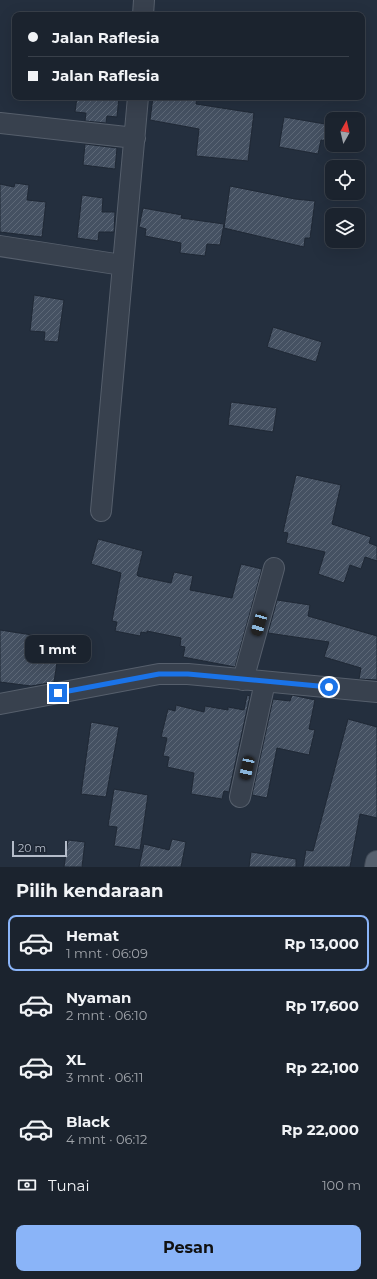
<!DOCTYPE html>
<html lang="id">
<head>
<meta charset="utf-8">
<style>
	body { margin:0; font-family:Montserrat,sans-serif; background:#242b36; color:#f1f3f6; height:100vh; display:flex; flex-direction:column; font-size:15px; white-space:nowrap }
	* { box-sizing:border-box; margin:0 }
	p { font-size:13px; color:#a0a4aa }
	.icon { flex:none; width:22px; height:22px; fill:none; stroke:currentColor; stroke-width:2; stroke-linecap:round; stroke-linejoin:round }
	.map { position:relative; height:867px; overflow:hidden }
	.details { display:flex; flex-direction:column; background:#1b232e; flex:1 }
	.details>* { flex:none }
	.banner { position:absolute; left:12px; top:12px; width:353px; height:88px; border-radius:8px; box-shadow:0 4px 16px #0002,0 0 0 1px #39404a; display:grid; align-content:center; height:88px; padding:0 16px; background:#1b232e }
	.needle { width:26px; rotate:8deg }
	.tools { position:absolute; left:325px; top:112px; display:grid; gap:8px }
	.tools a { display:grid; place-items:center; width:40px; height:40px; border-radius:8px; background:#1b232e; box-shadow:0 4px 16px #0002,0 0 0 1px #39404a; font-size:20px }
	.scale { position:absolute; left:12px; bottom:10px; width:55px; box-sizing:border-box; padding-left:4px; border:2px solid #b4bcc9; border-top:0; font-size:11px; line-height:14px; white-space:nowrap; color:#b4bcc9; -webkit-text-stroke:3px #1d2633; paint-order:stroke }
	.end { position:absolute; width:18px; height:18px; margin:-9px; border:5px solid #1a73e8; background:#fff; box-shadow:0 0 0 2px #fff }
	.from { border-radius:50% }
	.bubble { position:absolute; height:28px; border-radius:8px; background:#1b232e; box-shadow:0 4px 16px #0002,0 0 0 1px #39404a; font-size:13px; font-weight:700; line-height:28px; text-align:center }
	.car { position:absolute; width:12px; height:24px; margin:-12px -6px; border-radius:5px; box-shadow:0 0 3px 1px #0007; background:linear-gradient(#222 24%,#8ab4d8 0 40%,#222 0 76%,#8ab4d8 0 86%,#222 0) }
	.banner b { display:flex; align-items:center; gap:14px; height:38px; font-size:15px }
	.banner b+b { border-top:1px solid #39404a }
	.banner i { width:10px; height:10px; background:#f1f3f6 }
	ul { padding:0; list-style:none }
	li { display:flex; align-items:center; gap:12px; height:56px; margin:0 8px 6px; padding:0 8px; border:2px solid transparent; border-radius:8px }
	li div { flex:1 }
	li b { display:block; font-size:15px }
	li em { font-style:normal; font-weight:700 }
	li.on { border-color:#8ab4f8 }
	li>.icon { width:36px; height:36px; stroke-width:1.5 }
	h2 { padding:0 16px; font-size:18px; line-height:48px }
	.pay { display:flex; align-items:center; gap:10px; height:44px; padding:0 16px; font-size:15px }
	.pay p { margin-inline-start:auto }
	.button { display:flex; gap:8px; margin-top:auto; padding:8px 16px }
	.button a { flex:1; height:46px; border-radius:8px; background:#8ab4f8; color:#111; font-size:16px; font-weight:700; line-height:46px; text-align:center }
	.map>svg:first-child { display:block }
</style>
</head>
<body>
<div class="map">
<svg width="377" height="867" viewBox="0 0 377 867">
	<defs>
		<pattern id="building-hatch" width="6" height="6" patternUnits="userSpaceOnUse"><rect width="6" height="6" fill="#455162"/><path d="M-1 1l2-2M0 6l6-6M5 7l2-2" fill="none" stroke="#5d6877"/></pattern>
	</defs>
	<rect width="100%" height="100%" fill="#242f3e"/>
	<!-- building -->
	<path fill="url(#building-hatch)" stroke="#1f2835" d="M77,97H119L117,117L107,116L106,123L85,121L86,113L75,112Z
		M153,97H197L196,104L254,113L248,161L196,156L199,129L150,120Z
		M284,117L331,125L330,141L321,140L318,154L279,147Z
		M85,144L117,148L115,169L83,165Z
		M15,183L29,185L27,200L46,202L42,237L0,232V184L14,187Z
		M230,186L295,199L315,201L310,238H305L304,247L224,228Z
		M82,195L103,198L102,212H115L114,232H99L98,241L77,238Z
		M143,208L182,215L181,218L224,224L220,245L207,244L205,256L180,253L181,243L145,236L146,229L139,227Z
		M34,295L64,300L58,342L44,341L45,332L30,331Z
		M273,327L322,342L316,362L267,347Z
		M231,402L277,408L273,432L228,425Z
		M296,475L341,485L332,524L371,537L369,543L377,546V561L365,557L361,569L350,565L344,583L318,574L325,552L286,543L288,533L283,532Z
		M98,539L143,551L137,575L138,576L171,583L174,572L193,576L190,590L232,598L241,564L262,569L235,667L183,657L185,647L180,646L181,638L147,631V633L141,632L140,636L115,631L117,622L112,621L121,573L91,564Z
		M277,600L310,605L308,616L377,636V680L359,679L361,668L324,657L329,642L268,633Z
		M0,630L45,637V635L61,637L54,682L31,686L0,682Z
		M247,695L250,696L229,792L224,791L222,799L191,794L194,773L167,767L169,757L163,756L167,738L161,737L168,709L175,711L176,705L204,712L205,706L228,710V707L244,710Z
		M292,695L315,700L309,729L315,730L309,755L277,748L267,798L252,795L273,699L290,701Z
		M348,719L377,727V818L360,814L350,867H303L306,850L313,851Z
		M91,722L119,727L106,797L81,794Z
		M114,789L148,795L140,850L114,846L117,827L108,826Z
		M172,839L186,842L181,867H139L144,844L169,850Z
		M68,840L85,842L82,867H64Z
		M251,852L296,859V867H249Z"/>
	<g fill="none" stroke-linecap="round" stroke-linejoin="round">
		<!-- minor casing -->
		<g stroke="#565f6c" stroke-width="22">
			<path id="minor" d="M143,15L144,0
				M0,123L135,138
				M0,246L122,265
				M101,511L138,97
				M243,680L274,568
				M0,704L159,674H188L377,692
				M240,797L265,682"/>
		</g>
		<!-- major casing -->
		<g stroke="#414a57" stroke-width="24">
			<path id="major" d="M376,867L377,862"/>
		</g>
		<!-- minor -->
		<use href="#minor" stroke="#38414e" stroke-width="20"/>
		<!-- major -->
		<use href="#major" stroke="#56606e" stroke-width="22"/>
	</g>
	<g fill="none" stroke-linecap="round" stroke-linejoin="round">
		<!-- route -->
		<path stroke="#1a73e8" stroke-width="5" d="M58,693L159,674H188L329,687"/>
	</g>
</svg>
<div class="tools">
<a><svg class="needle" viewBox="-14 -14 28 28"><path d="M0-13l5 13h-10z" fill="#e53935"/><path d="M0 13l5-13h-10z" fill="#a0a4aa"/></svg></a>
<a><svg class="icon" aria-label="locate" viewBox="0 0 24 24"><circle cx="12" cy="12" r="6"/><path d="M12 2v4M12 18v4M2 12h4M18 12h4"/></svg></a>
<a><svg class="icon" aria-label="layers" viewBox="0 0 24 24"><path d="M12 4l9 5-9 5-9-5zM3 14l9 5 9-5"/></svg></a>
</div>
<div class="scale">20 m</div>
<i class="end from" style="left:329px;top:687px"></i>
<i class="end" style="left:58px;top:693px"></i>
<div class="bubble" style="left:25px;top:635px;width:66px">1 mnt</div>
<i class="car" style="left:259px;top:624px;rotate:196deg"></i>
<i class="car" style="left:247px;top:768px;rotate:192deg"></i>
<div class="banner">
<b><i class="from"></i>Jalan Raflesia</b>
<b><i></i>Jalan Raflesia</b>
</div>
</div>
<section class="details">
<h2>Pilih kendaraan</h2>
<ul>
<li class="on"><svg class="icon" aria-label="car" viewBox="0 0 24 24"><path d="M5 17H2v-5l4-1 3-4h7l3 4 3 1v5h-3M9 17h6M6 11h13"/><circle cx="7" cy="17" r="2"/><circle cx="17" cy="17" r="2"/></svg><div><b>Hemat</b><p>1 mnt · 06:09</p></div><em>Rp 13,000</em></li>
<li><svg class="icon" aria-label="car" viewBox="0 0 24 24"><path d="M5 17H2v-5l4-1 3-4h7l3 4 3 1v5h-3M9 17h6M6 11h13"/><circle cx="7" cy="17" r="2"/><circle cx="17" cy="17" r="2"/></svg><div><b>Nyaman</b><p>2 mnt · 06:10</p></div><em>Rp 17,600</em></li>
<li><svg class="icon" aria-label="car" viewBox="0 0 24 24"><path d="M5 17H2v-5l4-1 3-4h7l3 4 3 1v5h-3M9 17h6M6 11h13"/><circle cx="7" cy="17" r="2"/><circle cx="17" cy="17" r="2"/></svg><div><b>XL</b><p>3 mnt · 06:11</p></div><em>Rp 22,100</em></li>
<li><svg class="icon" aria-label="car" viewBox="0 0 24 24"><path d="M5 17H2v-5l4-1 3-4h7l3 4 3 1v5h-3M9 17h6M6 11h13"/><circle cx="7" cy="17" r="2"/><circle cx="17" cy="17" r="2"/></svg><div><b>Black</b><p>4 mnt · 06:12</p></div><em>Rp 22,000</em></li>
</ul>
<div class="pay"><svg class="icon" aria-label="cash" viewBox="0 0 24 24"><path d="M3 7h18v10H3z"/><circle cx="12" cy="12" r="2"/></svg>Tunai<p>100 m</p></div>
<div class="button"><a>Pesan</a></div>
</section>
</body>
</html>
